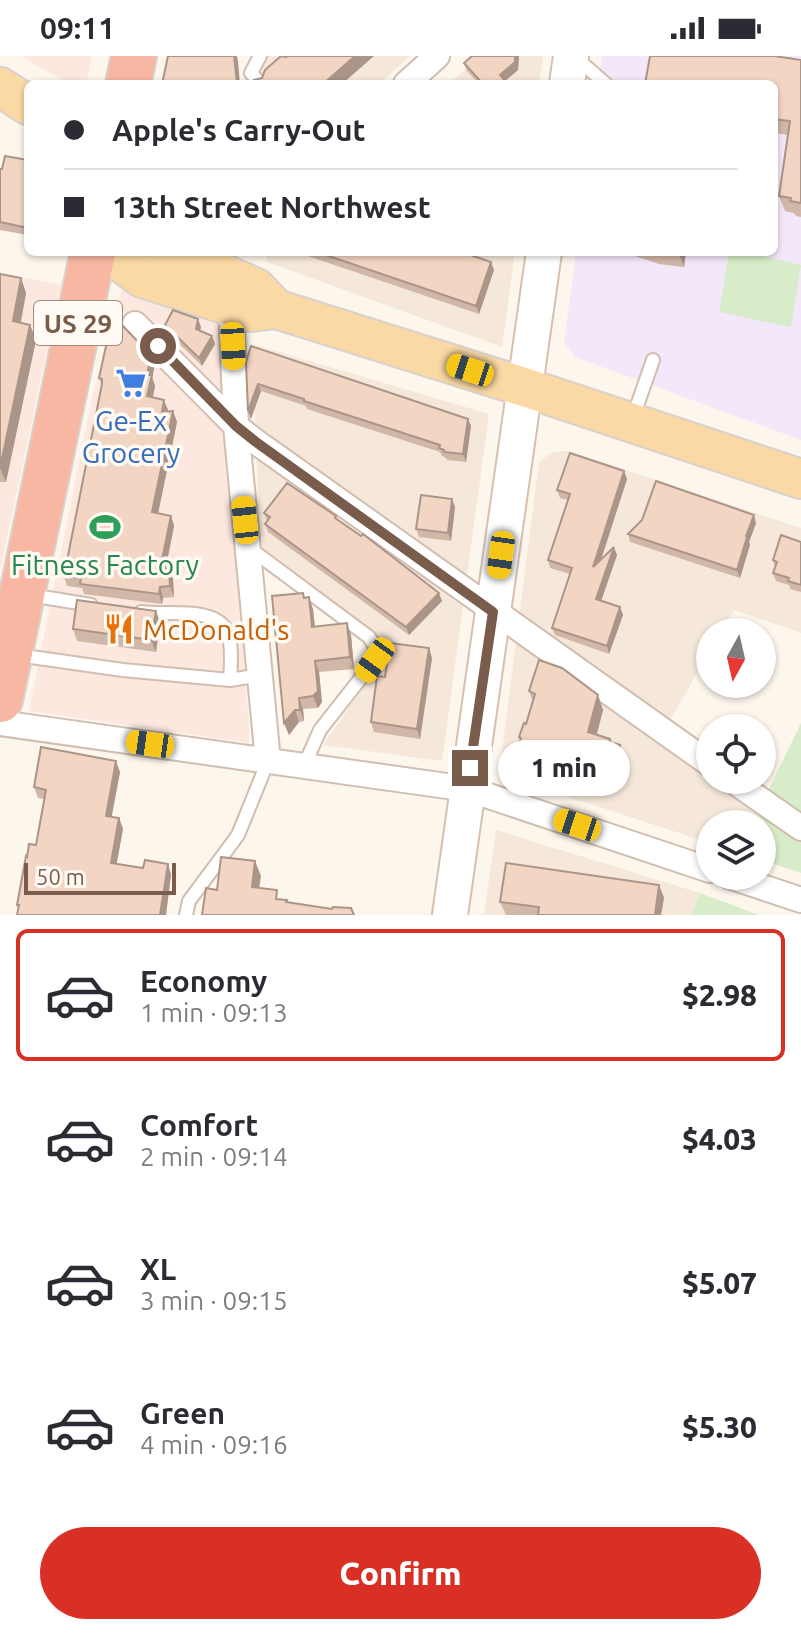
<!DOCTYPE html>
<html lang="en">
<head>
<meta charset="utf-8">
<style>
	body { margin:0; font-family:Ubuntu,sans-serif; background:#f2f2f3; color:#2b2b33; height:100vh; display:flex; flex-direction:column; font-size:30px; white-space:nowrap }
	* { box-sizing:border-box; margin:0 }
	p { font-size:26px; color:#7c7c81 }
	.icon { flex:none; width:44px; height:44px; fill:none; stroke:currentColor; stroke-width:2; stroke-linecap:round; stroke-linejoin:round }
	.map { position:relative; height:859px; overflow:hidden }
	.sheet { display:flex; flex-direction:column; background:#fff; flex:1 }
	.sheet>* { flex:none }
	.hud { position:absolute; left:24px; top:24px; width:754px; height:176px; border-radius:12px; box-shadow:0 2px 6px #0004; display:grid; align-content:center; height:176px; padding:0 40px; background:#fff }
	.needle { width:52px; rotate:188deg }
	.tools { position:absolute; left:696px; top:562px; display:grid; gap:16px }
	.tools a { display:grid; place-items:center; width:80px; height:80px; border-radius:50%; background:#fff; box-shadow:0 2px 6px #0004; font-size:40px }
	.scale { position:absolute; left:24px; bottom:20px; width:152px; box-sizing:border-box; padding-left:8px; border:4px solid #7a5c4d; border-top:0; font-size:22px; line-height:28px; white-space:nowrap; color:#7a5c4d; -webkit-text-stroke:6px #fffaf3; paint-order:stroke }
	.end { position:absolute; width:36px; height:36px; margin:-18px; border:10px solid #7a5c4d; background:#fff; box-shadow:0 0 0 4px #fff }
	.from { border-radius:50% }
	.bubble { position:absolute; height:56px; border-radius:28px; background:#fff; box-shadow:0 2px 6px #0004; font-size:26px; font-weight:800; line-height:56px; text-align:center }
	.car { position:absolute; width:24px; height:48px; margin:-24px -12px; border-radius:10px; box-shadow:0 0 6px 2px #0007; background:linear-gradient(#f5c518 24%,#345 0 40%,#f5c518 0 76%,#345 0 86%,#f5c518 0) }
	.hud b { display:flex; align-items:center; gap:28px; height:76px; font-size:30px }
	.hud b+b { border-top:2px solid #e1e1e2 }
	.hud i { width:20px; height:20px; background:#2b2b33 }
	ul { padding:14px 0 0; list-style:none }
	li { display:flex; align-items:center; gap:24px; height:132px; margin:0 16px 12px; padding:0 24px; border:4px solid transparent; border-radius:12px }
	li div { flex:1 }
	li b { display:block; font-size:30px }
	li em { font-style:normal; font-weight:800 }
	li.active { border-color:#d93025 }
	li>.icon { width:72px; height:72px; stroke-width:1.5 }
	.button { display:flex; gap:16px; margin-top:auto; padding:16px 40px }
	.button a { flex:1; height:92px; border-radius:48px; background:#d93025; color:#fff; font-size:32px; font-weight:800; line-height:92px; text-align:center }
	.status { display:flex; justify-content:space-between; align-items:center; height:56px; padding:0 40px; background:#fff; direction:ltr }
	.status svg { height:22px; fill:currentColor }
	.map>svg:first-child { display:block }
</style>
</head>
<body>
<div class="status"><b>09:11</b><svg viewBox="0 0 49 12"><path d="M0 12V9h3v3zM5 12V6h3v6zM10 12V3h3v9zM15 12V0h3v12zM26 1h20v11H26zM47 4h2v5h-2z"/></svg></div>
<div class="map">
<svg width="801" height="859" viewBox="0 0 801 859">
	<rect width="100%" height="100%" fill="#fdf6ec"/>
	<!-- residential -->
	<path fill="#f5e8da" d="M260,0H410L379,28H248Z
		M480,0H543L539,28H449Z
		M266,196H515L502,291L267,206Z
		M252,288L489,358L442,705L323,689L388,596L260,492Z
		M568,395L801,472V577L734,554L721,576H710V595L657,686L710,722V724H713L759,755L752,768H710V787L503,720L500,711L539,406L552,396Z
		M496,774L700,837L691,859H484Z"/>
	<!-- commercial -->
	<path fill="#fde8e0" d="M21,0H92L86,28H69Z
		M0,217L61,229L0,515Z
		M123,229L220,261L249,671V687L29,655L92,342Z"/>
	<!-- education -->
	<path fill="#f3e8fa" d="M602,0H801V384L575,301L564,287L576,196H774V28H598Z"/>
	<!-- green -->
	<path fill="#d8ecc9" d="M729,196H744L801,209L791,271L719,256Z
		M801,667V817L762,804V768H752Z
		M700,837L759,859H691Z"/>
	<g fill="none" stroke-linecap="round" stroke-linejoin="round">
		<!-- lane casing -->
		<g stroke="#d1beb0" stroke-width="16">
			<path id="lane" d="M260,0L251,17L261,28
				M575,1L606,28
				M632,364L653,304
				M248,491L369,581L377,594L375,604L320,674L304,710
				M30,539L91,549
				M141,556C166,560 210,550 226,573C233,584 231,611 230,624
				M17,599L123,614L230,624L260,619
				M186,859L189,845L238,779L268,705"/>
		</g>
		<!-- street casing -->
		<g stroke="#d1beb0" stroke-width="28">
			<path id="street" d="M406,28L437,0
				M231,250L236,370L268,705
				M135,268L236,370L256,386L710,708
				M0,667L468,733L710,814
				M732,724L801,772
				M729,820L801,844"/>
		</g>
		<!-- secondary casing -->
		<g stroke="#d6c0b0" stroke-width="38">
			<path id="secondary" d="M567,28L571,0
				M450,859L544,196"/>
		</g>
		<!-- primary casing -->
		<g stroke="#dad1cd" stroke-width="42">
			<path id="primary" d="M0,31L28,49
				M107,196L142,222L250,256L276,253L524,331L801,423
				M166,196L209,211L256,232L276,253"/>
		</g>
		<!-- highway casing -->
		<g stroke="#dad1cd" stroke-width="48">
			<path id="highway" d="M128,28L134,0
				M0,644L93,196"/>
		</g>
		<!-- lane -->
		<use href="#lane" stroke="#fff" stroke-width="12"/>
		<!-- street -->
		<use href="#street" stroke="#fff" stroke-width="24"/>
		<!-- secondary -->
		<use href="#secondary" stroke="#fff" stroke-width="34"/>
		<!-- primary -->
		<use href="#primary" stroke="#fbd9a5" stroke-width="38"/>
		<!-- highway -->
		<use href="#highway" stroke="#f7b7a3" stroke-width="44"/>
	</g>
	<!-- wall -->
	<path fill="#d1b7a8" d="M472,0H519L518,14L505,25L506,28H479L467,15L464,7Z
		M801,4V161L796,160L794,157L785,155L779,140L788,79L774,77V28Z
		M28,104V179L0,174V113H2Z
		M296,196H462L494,214L479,258Z
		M628,196H686L684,211L659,208L629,198Z
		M0,218L21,222L26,237L21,267L30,269L36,284L6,426H0Z
		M165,269L201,271L200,275L212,280L215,288L202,310L168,277Z
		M246,306L468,363L471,370L466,406L447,404L446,402L442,400L440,396L307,353L306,350L261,335L251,363L248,355Z
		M155,309L152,321L155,330L153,341L168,354V356L173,355L177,366L158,458L171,460L174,470L166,513L173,523L174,541L163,542L162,548L84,538L82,532L67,530L64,520L102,330L99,322Z
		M624,415L627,423L601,504L617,499L601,545L620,551L623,559L609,598L555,579L552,572L570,518L550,512L548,504L568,444L560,442L557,434Z
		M452,443L455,451L451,485L419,481L416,473Z
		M264,457L336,460L337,463L442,545L409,579L268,476L265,468L267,465Z
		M756,467L749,486L750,489L740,522L630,486L628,478Z
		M801,486V536L790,533L789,529L776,525L773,517L775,511L773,504Z
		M303,537L305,542L313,553L315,571L351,579L354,613L319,616L322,646L318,652L303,653L304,665L299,666L289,679L284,667Z
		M160,566L156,596L77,585L73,573Z
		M432,602L420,683L374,676L371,666L385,621Z
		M529,635L598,639L603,654L597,679L610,683L625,704L614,736L593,729L592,731L578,727L577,724L524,706L518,691L520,684L519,681L526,668L533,646Z
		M120,716L111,761L119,762L123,773L116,808L171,818L166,859H17L18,853L17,849L27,801L36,789L44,743L38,742L34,731Z
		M659,829L664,842L661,859H506L500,846Z"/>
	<!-- shaded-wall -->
	<path fill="#aa9588" d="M234,0H237L238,5L240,28H237Z
		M355,0H374L342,28H323Z
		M515,0H519L518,14L505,25L506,28H504L500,19Z
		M678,196H686L684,211Z
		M491,206L494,214L479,258L476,250Z
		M21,222L26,237L18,280L13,265Z
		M198,263L201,271L198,281L196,273Z
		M30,269L36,284L6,426L0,412Z
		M212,280L215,288L202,310L199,302Z
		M151,299L155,309L152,321L155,330L151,350L147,340V319Z
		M258,328L261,335L251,363L248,355Z
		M164,344L168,354L166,367L162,356Z
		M173,355L177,366L156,467L152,456Z
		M468,363L471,370L466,406L463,398Z
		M624,415L627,423L596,519L593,511Z
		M452,443L455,451L451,485L448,477Z
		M754,459L756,467L749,486L750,489L740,522L737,514L746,480Z
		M171,460L174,470L163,524L160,513Z
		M614,491L617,499L599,551L596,543Z
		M169,513L173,523L174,541L170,530Z
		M160,531L163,542L162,548L159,538Z
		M439,537L442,545L409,579L406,571Z
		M309,541L313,553L316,583L312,571Z
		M620,551L623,559L609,598L607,590Z
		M156,555L160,566L156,596L151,584Z
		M347,567L351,579L354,613L350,601Z
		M429,592L432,602L420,683L417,673Z
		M315,605L319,616L322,646L318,652L313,640Z
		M598,639L603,654L593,691L588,676Z
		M299,642L303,653L304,665L300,654Z
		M295,654L299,666L289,679L284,667Z
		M620,689L625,704L614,736L609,721Z
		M116,705L120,716L110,770L106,760Z
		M587,714L593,729L592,731L587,716Z
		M119,762L123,773L115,817L111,807Z
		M255,805L261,820L257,846L252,831Z
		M168,808L171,818L166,859H160Z
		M659,829L664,842L661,859H655Z"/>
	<!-- building -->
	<path fill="#f3d5c3" stroke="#aa9588" stroke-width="2" d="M168,0H234L237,28H162Z
		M281,0L286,1L288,0H355L323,28H249L254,24L262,22L265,14Z
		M472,0H515V6L500,19L504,24L503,26L505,28H483L464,7Z
		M650,0H774L801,4V147L790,145L791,142L779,140L790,65L774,63V28H645Z
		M5,100L28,104V172L0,166V113H2Z
		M317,196H462L491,206L476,250Z
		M0,218L21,222L13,265L30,269L0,412Z
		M173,254L198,263L196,273L212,280L199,302L165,269Z
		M120,267L151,299L147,319H152L147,340L164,344L162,356L173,355L152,456L171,460L160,513H169L170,530L160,531L159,538L80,528L81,522L64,520L102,328V323L99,322L108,281L111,278L112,269Z
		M251,290L468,363L463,398L444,396V394L439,392L440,389L304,345V343L258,328L248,355L246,306Z
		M570,397L624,415L593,511L614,491L596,543L620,551L607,590L552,572L572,512L548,504L570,438L557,434Z
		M656,425L754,459L746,480L747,481L737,514L628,478L642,464Z
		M287,427L336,460L335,462L361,480L363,478L439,537L406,571L265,468L270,461L264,457Z
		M421,439L452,443L448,477L416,473Z
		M781,479L801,486V529L788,525L789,522L773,517L777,506L773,504Z
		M303,537L304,542L309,541L312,571L347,567L350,601L315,605L318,635L313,640L299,642L300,654H295L284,667L272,540Z
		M77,544L156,555L151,584L73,573Z
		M390,587L429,592L417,673L371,666L377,620L385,621Z
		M539,604L562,612L598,639L588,676L610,683L609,686L620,689L609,721L587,714V716L573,712V710L518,691L521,682L519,681L524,667L526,668L535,638L529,635Z
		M41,691L116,705L106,760L119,762L111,807L143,812L145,804L168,808L160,859H17L19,849H17L26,800L27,801L29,788L36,789L46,734L34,731Z
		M221,801L255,805L252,831L277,834L276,843L287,844L286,846L332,853L333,851L351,852L354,859H202L206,832L217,834Z
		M506,807L659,829L655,859H538L539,851L500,846Z"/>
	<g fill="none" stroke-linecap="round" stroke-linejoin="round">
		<!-- route -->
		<path stroke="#7a5c4d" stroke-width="10" d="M158,290L236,370L256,386L493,556L470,712"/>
	</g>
	<!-- icons -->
	<defs>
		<g id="supermarket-bare" transform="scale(2.4)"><path d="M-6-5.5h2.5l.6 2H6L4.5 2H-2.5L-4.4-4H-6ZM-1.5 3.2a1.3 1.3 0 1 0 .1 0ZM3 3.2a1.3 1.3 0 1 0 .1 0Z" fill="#3f7fe0" stroke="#fffaf3" stroke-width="2.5" paint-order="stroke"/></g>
		<g id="stadium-bare" transform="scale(2.4)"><path d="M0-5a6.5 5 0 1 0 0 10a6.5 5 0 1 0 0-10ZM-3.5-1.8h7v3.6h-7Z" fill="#2e9e5b" stroke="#fffaf3" stroke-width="2.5" paint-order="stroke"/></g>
		<g id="restaurant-bare" transform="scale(2.4)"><path d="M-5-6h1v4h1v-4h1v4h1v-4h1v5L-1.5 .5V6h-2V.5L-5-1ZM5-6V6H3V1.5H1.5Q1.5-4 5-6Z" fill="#e8710a" stroke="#fffaf3" stroke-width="2.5" paint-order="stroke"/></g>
	</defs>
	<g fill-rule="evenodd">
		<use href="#supermarket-bare" x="131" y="327"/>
		<use href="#stadium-bare" x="105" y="471"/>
		<use href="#restaurant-bare" x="119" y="573"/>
	</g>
	<g text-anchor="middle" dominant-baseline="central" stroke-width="7" stroke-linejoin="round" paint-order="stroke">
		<!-- shield labels -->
		<rect fill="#fffaf3" stroke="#a28b7f" stroke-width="2" x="34" y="245" width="88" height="44" rx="6"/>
		<g font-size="26" font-weight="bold" fill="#7a5c4d">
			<text x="78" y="267">US 29</text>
		</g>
		<!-- shop labels -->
		<g font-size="28" fill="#366cbe" stroke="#fffaf3">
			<text x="131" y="364">Ge-Ex<tspan x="131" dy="32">Grocery</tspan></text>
		</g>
		<!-- leisure labels -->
		<g font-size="28" fill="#27864d" stroke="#fffaf3">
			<text x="105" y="508">Fitness Factory</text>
		</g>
		<!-- food labels -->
		<g font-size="28" fill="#c56008" stroke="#fffaf3" text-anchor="start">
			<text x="143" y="573">McDonald's</text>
		</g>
	</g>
</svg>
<div class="tools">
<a><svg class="needle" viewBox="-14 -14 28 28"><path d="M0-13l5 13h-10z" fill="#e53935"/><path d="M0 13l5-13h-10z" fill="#7c7c81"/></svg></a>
<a><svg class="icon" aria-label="locate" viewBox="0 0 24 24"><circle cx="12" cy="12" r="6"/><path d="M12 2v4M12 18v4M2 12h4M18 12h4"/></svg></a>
<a><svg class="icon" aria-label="layers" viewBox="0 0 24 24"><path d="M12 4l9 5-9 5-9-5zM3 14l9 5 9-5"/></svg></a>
</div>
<div class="scale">50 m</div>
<i class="end from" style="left:158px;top:290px"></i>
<i class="end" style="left:470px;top:712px"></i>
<div class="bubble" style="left:498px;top:684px;width:132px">1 min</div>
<i class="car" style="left:233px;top:290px;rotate:177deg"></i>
<i class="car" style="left:470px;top:314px;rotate:288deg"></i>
<i class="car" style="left:245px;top:464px;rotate:354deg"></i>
<i class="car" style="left:501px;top:499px;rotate:188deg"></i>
<i class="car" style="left:375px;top:604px;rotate:216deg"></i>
<i class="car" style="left:150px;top:688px;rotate:278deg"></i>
<i class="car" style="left:577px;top:769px;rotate:288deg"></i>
<div class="hud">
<b><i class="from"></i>Apple's Carry-Out</b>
<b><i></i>13th Street Northwest</b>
</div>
</div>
<section class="sheet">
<ul>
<li class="active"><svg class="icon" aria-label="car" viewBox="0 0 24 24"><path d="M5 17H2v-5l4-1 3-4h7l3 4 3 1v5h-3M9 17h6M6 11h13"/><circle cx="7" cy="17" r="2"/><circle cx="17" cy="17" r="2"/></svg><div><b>Economy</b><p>1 min · 09:13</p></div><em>$2.98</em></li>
<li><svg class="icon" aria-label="car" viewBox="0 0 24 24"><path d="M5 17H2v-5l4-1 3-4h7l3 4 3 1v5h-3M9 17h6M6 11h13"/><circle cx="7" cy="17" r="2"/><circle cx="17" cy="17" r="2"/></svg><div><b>Comfort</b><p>2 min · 09:14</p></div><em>$4.03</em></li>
<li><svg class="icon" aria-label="car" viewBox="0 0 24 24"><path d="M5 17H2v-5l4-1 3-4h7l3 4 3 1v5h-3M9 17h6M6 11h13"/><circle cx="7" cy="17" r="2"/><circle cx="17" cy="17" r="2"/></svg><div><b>XL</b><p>3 min · 09:15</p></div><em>$5.07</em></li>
<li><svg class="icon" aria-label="car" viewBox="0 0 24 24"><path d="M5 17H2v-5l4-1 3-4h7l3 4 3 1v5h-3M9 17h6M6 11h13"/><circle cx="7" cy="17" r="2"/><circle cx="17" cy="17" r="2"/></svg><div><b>Green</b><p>4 min · 09:16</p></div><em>$5.30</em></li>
</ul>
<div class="button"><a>Confirm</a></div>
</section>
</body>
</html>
